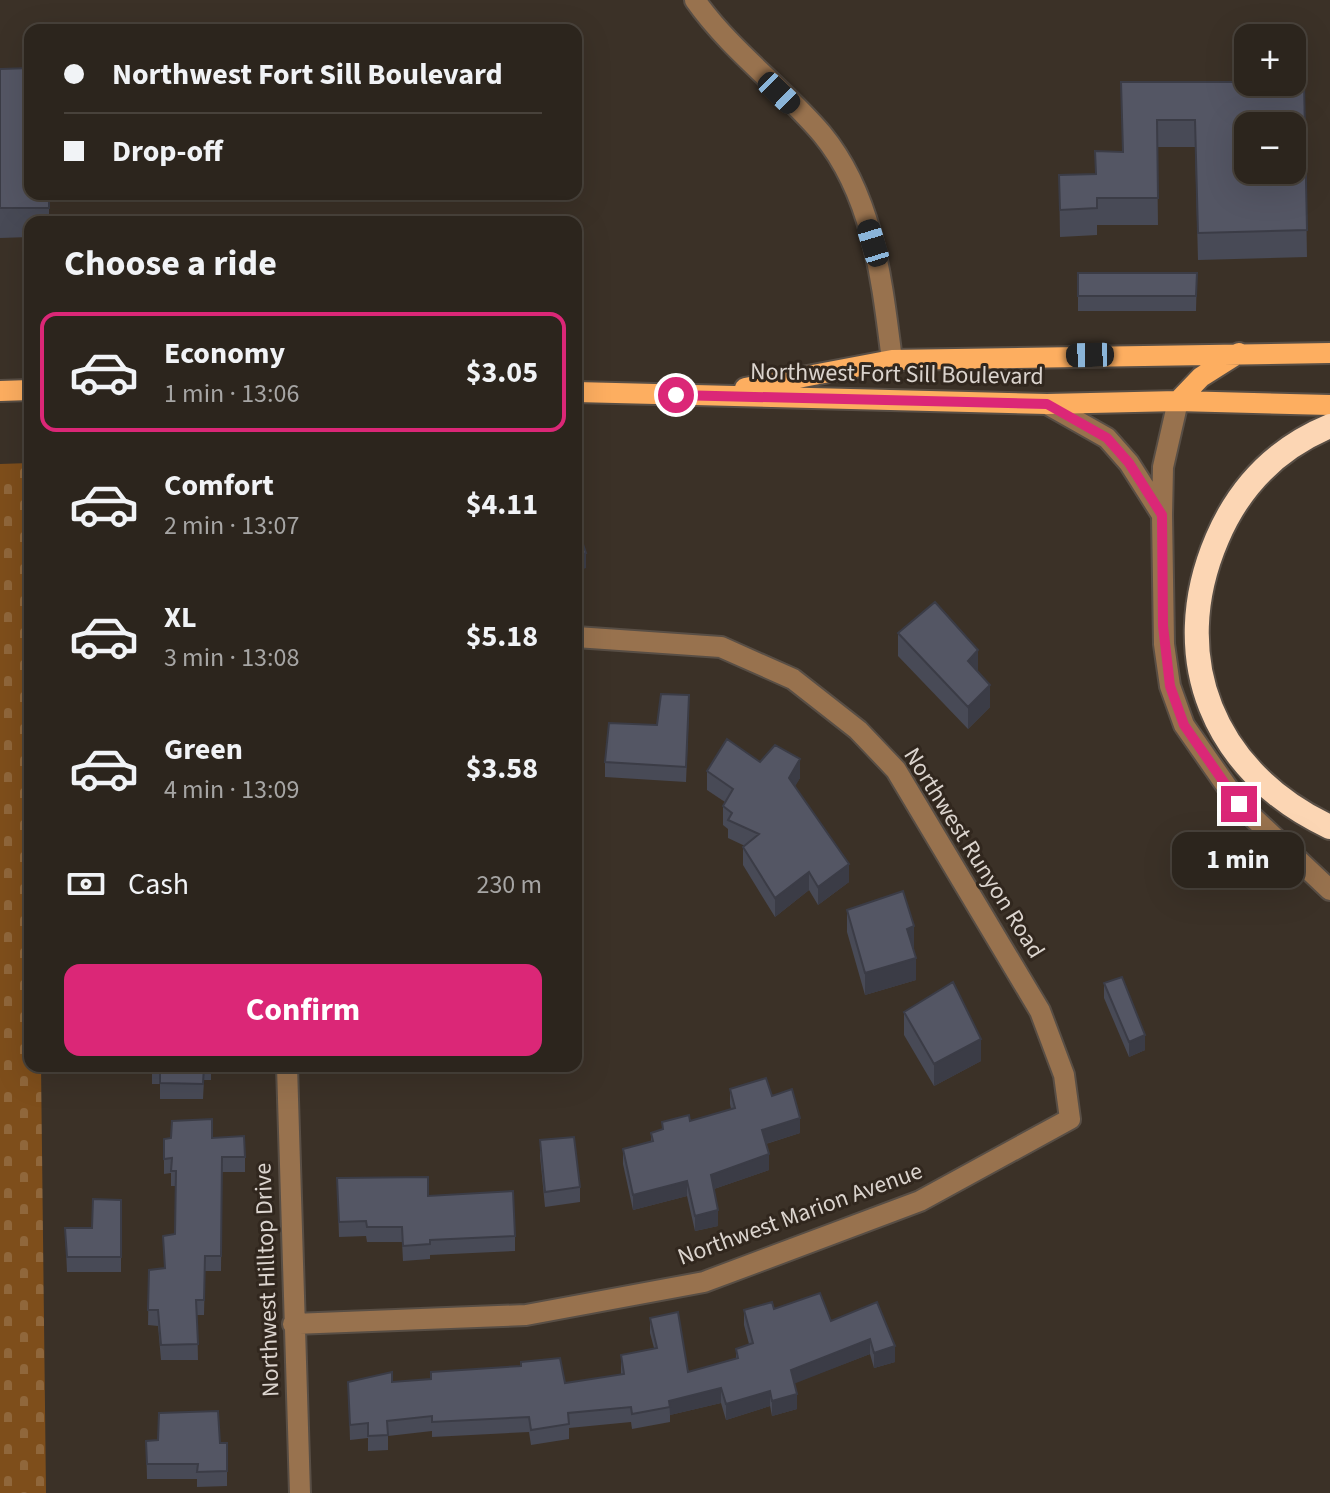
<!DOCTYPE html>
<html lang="en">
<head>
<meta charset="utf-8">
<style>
	body { margin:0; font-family:"Source Sans 3",sans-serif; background:#342d26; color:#f1f3f6; height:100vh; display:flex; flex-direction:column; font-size:30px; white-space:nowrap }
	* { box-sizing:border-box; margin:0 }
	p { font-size:26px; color:#a6a5a4 }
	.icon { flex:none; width:44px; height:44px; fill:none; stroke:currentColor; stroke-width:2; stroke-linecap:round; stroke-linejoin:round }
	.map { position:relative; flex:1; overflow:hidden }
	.details { position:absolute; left:24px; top:216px; width:558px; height:856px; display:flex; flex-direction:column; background:#2c251d; border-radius:16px; box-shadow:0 8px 32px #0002,0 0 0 2px #48423b }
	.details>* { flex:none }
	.guide { position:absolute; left:24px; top:24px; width:558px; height:176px; border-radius:16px; box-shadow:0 8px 32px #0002,0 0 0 2px #48423b; display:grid; align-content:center; height:176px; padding:0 40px; background:#2c251d }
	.controls { position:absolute; left:1234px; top:24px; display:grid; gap:16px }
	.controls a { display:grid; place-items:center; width:72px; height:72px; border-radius:16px; background:#2c251d; box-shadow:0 8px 32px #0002,0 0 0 2px #48423b; font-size:40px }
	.end { position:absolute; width:36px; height:36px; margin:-18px; border:10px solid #db2777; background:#fff; box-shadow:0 0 0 4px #fff }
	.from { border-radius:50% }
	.bubble { position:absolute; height:56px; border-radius:16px; background:#2c251d; box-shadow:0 8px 32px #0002,0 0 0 2px #48423b; font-size:26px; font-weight:700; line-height:56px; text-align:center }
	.car { position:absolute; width:24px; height:48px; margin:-24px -12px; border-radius:10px; box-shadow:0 0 6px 2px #0007; background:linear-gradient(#222 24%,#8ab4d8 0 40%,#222 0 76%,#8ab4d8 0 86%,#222 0) }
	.guide b { display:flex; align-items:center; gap:28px; height:76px; font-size:30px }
	.guide b+b { border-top:2px solid #48423b }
	.guide i { width:20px; height:20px; background:#f1f3f6 }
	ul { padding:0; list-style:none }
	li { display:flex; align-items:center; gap:24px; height:120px; margin:0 16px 12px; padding:0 24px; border:4px solid transparent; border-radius:16px }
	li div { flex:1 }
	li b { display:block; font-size:30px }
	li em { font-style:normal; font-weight:700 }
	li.on { border-color:#db2777 }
	li>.icon { width:72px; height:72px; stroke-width:1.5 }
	h2 { padding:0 40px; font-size:36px; line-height:96px }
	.pay { display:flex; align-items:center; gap:20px; height:88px; padding:0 40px; font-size:30px }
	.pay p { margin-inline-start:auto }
	.primary-button { display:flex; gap:16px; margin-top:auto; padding:16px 40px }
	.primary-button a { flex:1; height:92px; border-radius:16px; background:#db2777; color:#fff; font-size:32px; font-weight:700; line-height:92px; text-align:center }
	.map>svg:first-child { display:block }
</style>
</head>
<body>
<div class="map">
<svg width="1330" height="1493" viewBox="0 0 1330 1493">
	<defs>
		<pattern id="cemetery-stones" width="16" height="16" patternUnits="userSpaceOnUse" patternTransform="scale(2)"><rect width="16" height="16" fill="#7e4e1b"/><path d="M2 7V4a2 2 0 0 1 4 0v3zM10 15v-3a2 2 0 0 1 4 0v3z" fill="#90673b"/></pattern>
	</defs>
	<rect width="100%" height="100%" fill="#3b3127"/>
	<!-- cemetery -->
	<path fill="url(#cemetery-stones)" d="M30,463V1066H41L46,1493H0V464Z"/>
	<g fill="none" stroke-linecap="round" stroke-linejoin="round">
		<!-- minor casing -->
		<g stroke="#584e45" stroke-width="24">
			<path id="minor" d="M695,0C731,51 782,87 822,134C874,197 882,283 892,360
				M1047,404L1107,438L1129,463L1162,515L1164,644L1170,686L1184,725L1239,804L1330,890
				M1162,515L1163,467L1178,401
				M287,1066L300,1493
				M293,1324L526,1315L704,1282L920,1201L1070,1119L1064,1075L1040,1011L896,770L858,730L793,679L721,647L576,637"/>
		</g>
		<!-- major casing -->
		<g stroke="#584e45" stroke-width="24">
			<path id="major" d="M745,388L892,360L1330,353
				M0,391L30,390
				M576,392L1047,404L1178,401L1330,405
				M1178,401L1201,377L1239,353"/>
		</g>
		<!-- highway casing -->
		<g stroke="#584e45" stroke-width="28">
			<path id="highway" d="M1330,426C1277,448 1239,487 1217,539C1166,658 1214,773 1330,827"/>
		</g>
		<!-- minor -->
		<use href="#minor" stroke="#98724e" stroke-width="20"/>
		<!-- major -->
		<use href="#major" stroke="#fdae60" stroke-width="20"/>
		<!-- highway -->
		<use href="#highway" stroke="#fcd6b4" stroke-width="24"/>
	</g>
	<!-- wall -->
	<path fill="#484a56" d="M0,69L49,194V222H30V237L0,238Z
		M1121,82H1304L1307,257L1198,260L1195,147H1157L1158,225H1097V235L1060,237L1059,175L1095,174V151L1123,152Z
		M1078,273H1197L1196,311H1078Z
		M898,633L978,672L990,707L968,729L898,656Z
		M689,710L686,782L605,777V762L657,725Z
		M760,762L800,778L794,787L849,882L818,905L809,890L775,917L743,865V847L745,846L728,838V829L723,825V806L725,802L707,790V771Z
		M847,910L914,948L913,949L916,980L865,995L847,932Z
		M1104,983L1145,1050L1129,1057L1104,998Z
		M904,1012L981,1061L934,1086L904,1035Z
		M152,1066H211V1080H204L203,1099H160V1084H152Z
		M730,1089L772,1096L800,1133L766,1144L769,1170L714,1189L718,1226L695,1231L687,1196L633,1210L623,1164V1149L651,1142V1133L662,1130V1122L690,1121L731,1109L730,1104Z
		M212,1138L245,1157V1172H222L221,1271H205L204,1315H197L198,1360H161L158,1326L148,1325L149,1270L164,1268L175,1234L176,1186H171V1173L164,1174V1139Z
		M540,1140L580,1187V1202L545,1207L540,1156Z
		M337,1178L428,1196L515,1236V1251L430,1255V1259L403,1261L402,1242H367L366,1236L339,1237Z
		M121,1200V1272H67L65,1228H92Z
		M877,1302L895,1362L874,1368L870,1354L794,1383L797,1409L772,1416L770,1406L726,1420L721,1403L670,1415V1422L632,1429L631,1422L569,1428V1439L531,1445L529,1432L432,1437V1431L388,1436V1450L368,1451V1438L350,1440L348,1382L565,1383L621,1375V1355L654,1348L650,1333V1318L688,1372L736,1358V1349L749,1344L744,1325V1310L774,1309L831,1321Z
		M146,1441L227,1443V1486L197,1487V1479H147Z"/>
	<!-- shaded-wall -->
	<path fill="#3b3c46" d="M586,553V568L576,572V556Z
		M978,650V672L968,661Z
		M990,685V707L968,729V707Z
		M800,759V778L789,797V778Z
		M849,864V882L818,905V887Z
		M809,872V890L775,917V898Z
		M914,926V948L907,951V929Z
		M916,958V980L865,995V973Z
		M1145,1035V1050L1129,1057V1042Z
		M981,1039V1061L934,1086V1064Z
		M800,1118V1133L762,1145V1130Z
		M769,1154V1170L711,1190V1175Z
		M687,1181V1196L633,1210V1195Z
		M718,1210V1226L695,1231V1216Z
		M870,1339V1354L791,1385V1370Z
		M895,1346V1362L874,1368V1353Z
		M721,1388V1403L670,1415L669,1401Z
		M770,1391V1406L726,1420V1404Z
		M797,1394V1409L772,1416V1401Z"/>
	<!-- building -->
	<path fill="#545664" stroke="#3b3c46" stroke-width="2" fill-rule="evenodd" d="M30,68V194H49V208H0V69Z
		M1121,82H1304L1307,230L1198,233L1195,120H1157L1158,198H1097V208L1060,210L1059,175L1096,174L1095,151L1123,152ZM1248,126H1292V170H1248Z
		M1078,273H1197L1196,296H1078Z
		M576,523L586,553L576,556Z
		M935,602L978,650L968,661L990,685L968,707L898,633Z
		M661,694L689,695L686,767L605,762L609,723L657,725Z
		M727,739L760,762L775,745L800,759L789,778L849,864L818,887L809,872L775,898L743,847L759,834L728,820L732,813L723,806L733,789L707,771Z
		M903,891L914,926L907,929L916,958L865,973L847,910Z
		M1122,977L1145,1035L1129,1042L1104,983Z
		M953,982L981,1039L934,1064L904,1012Z
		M152,1066H204L203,1084L160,1083V1069H152Z
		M766,1078L772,1096L792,1089L800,1118L762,1130L769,1154L711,1175L718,1210L695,1216L687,1181L633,1195L623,1149L653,1141L651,1133L663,1129L662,1122L689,1115L690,1121L735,1108L730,1089Z
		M212,1119V1138L244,1136L245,1157H222L221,1256H205L204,1300H196L198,1344L161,1345L158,1310H148L149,1270L165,1268L163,1236L175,1234L176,1171H171L172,1158L164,1159V1139L171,1138L172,1121Z
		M574,1137L580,1187L545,1192L540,1140Z
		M428,1177V1196L513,1191L515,1236L430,1240V1244L403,1246L402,1227H367L366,1221L339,1222L337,1178Z
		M93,1199L121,1200V1257H67L65,1228H92Z
		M820,1293L831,1321L877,1302L895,1346L874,1353L870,1339L791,1370L797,1394L772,1401L770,1391L726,1404L721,1388L669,1401L670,1407L632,1414L631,1407L568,1413L569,1424L531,1430L529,1417L432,1422V1416L387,1421L388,1435L368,1436V1423L350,1425L348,1382L392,1372V1382L431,1379V1372L521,1366V1362L560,1358L565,1383L624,1374L621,1355L657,1348L650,1318L678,1312L688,1372L738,1358L736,1349L753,1343L744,1310L772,1302L774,1309Z
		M218,1411L220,1443H227V1471L197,1472L198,1464H147L146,1441L158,1440L159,1413Z"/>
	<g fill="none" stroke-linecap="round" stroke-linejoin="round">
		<!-- route -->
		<path stroke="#db2777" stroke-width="10" d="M676,395L1047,404L1107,438L1129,463L1162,515L1163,626L1170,686L1184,725L1239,804"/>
	</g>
	<g text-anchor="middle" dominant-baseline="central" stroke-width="6" stroke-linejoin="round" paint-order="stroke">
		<!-- street labels -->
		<g font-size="24" fill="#dbd4ce" stroke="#31271e">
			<text transform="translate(897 374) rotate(1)">Northwest Fort Sill Boulevard</text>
			<text transform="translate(974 853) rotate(58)">Northwest Runyon Road</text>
			<text transform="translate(800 1214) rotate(-20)">Northwest Marion Avenue</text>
			<text transform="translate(267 1280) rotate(-92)">Northwest Hilltop Drive</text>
		</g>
	</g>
</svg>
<div class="controls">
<a>+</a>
<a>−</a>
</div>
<i class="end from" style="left:676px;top:395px"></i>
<i class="end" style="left:1239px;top:804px"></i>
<div class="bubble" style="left:1172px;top:832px;width:132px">1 min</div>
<i class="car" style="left:779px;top:93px;rotate:134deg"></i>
<i class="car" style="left:873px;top:243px;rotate:343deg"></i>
<i class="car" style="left:1090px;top:355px;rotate:269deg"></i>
<div class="guide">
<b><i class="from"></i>Northwest Fort Sill Boulevard</b>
<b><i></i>Drop-off</b>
</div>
<section class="details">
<h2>Choose a ride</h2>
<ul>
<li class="on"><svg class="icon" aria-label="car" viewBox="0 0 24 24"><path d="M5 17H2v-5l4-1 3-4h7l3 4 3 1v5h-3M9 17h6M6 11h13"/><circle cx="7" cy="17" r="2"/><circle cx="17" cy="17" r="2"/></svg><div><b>Economy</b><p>1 min · 13:06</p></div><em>$3.05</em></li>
<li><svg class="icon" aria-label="car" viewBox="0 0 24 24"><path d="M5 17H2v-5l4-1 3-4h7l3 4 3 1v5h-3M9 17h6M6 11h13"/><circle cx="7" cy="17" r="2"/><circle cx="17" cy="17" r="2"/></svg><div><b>Comfort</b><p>2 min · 13:07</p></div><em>$4.11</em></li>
<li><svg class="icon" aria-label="car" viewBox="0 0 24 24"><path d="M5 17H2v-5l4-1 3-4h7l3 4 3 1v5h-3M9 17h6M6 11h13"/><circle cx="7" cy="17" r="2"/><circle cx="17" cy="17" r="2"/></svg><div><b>XL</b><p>3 min · 13:08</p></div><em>$5.18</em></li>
<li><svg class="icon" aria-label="car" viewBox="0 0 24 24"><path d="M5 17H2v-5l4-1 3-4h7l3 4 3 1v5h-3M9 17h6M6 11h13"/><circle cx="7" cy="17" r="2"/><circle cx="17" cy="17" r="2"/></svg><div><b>Green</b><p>4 min · 13:09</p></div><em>$3.58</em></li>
</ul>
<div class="pay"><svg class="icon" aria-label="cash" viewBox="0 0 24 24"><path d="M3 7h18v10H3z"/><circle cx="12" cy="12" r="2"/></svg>Cash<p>230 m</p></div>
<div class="primary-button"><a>Confirm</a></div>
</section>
</div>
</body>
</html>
